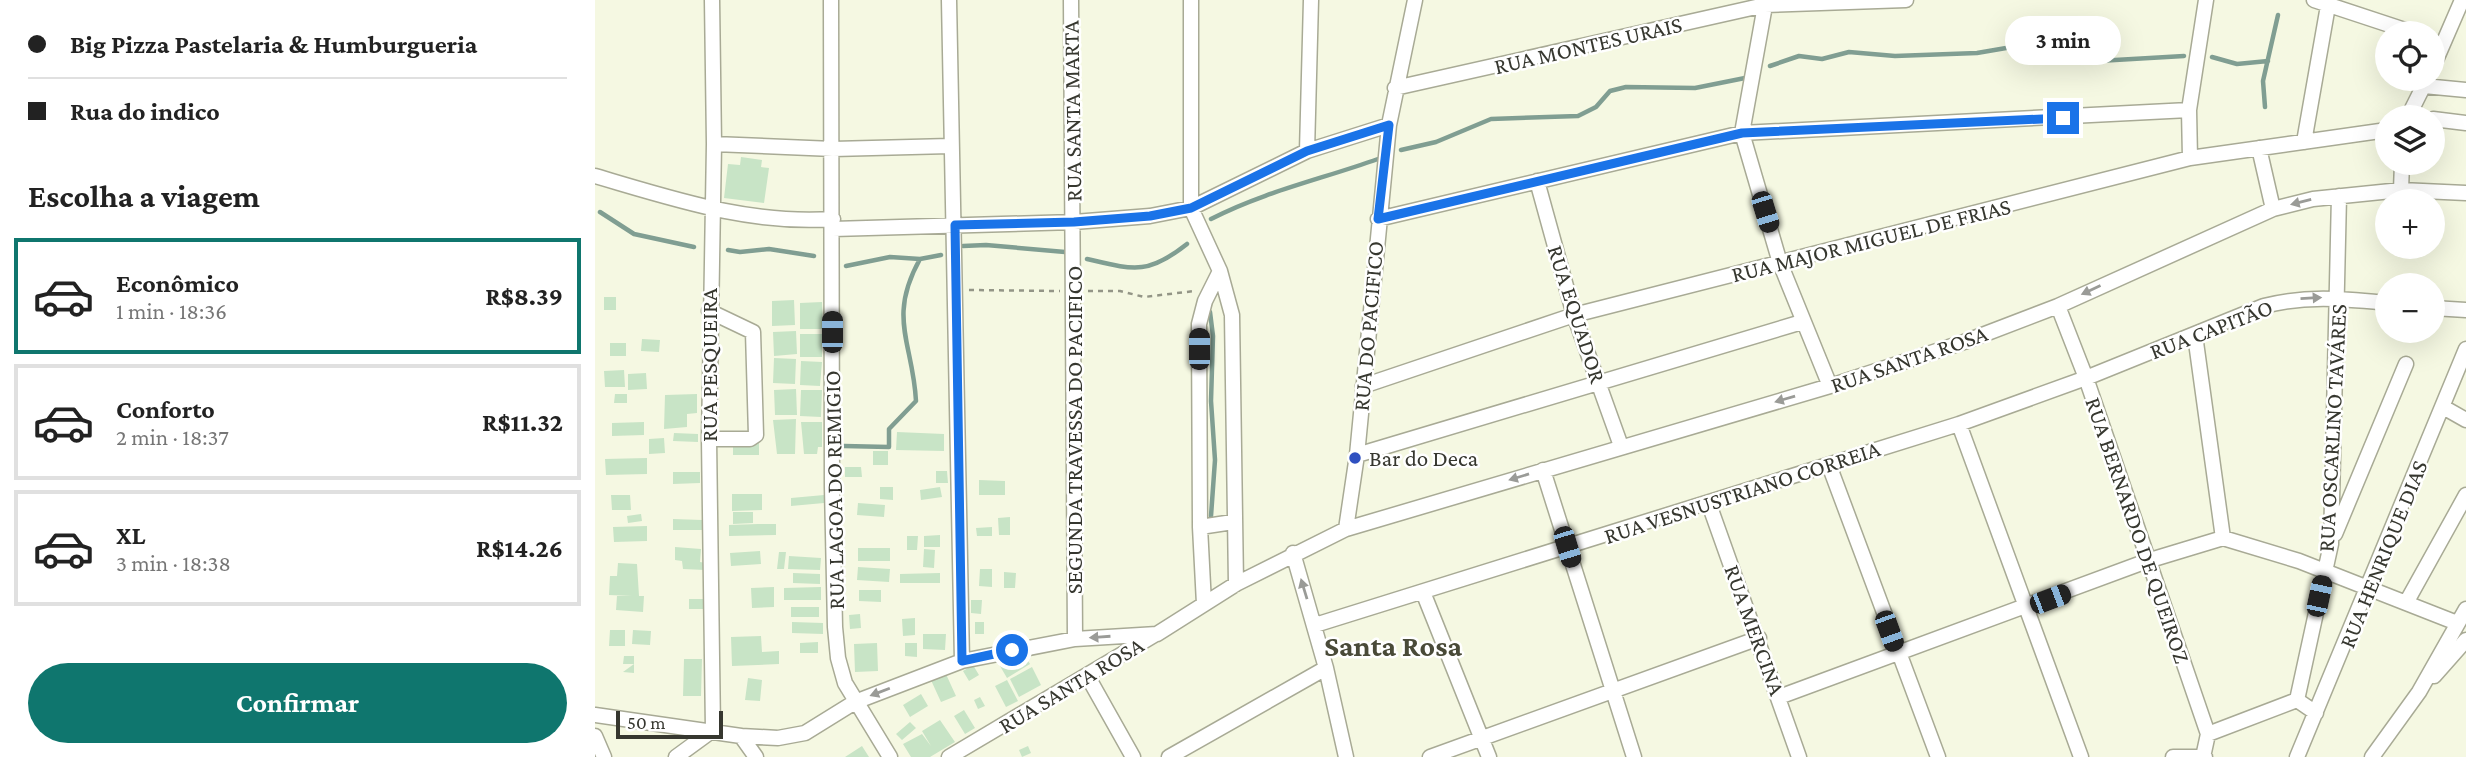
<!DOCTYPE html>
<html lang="pt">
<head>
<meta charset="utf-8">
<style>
	body { margin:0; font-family:"Crimson Pro",serif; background:#f6f6f6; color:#222; height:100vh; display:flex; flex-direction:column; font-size:26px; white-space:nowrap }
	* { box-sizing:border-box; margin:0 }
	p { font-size:23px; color:#767676 }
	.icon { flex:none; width:38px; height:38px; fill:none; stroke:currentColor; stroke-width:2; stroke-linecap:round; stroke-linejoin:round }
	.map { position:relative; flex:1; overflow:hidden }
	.side { display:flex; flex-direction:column; background:#fff; width:595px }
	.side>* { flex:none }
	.hud { display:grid; align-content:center; height:154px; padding:0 28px; background:#fff }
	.tools { position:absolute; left:1780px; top:21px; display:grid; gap:14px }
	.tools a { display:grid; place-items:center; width:70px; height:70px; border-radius:50%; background:#fff; box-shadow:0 7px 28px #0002; font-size:35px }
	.scale { position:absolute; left:21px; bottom:18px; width:107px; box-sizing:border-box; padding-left:7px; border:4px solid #36372f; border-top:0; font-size:19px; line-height:24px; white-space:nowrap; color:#36372f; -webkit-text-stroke:5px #fff; paint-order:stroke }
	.end { position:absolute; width:32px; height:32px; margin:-16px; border:9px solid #1a73e8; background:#fff; box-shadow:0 0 0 4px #fff }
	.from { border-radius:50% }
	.bubble { position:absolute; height:49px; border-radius:24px; background:#fff; box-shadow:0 7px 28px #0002; font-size:23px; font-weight:700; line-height:49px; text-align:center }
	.car { position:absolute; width:21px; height:42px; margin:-21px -10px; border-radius:9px; box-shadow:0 0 5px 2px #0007; background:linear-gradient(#222 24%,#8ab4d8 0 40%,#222 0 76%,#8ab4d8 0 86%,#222 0) }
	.hud b { display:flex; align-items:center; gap:24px; height:66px; font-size:26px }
	.hud b+b { border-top:2px solid #e0e0e0 }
	.hud i { width:18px; height:18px; background:#222 }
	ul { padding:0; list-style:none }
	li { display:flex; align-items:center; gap:21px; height:116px; margin:0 14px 10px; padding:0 14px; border:4px solid #e0e0e0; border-radius:0px }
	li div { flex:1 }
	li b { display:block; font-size:26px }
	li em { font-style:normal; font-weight:700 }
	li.selected { border-color:#0f766e }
	li>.icon { width:63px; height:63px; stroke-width:1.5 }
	h2 { padding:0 28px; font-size:32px; line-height:84px }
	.action { display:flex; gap:14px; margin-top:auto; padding:14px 28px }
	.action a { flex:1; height:80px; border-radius:42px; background:#0f766e; color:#fff; font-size:28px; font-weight:700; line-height:80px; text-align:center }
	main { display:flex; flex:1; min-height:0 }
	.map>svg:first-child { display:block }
</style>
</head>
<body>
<main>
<section class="side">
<div class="hud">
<b><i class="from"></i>Big Pizza Pastelaria &amp; Humburgueria</b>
<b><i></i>Rua do indico</b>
</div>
<h2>Escolha a viagem</h2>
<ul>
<li class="selected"><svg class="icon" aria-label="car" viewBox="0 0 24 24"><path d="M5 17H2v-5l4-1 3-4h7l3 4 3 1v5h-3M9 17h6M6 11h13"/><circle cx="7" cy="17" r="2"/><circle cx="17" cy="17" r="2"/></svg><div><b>Econômico</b><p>1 min · 18:36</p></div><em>R$8.39</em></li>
<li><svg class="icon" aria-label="car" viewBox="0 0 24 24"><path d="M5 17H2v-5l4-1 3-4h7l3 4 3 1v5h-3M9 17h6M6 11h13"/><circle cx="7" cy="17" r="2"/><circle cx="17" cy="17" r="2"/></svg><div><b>Conforto</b><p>2 min · 18:37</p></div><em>R$11.32</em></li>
<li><svg class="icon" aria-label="car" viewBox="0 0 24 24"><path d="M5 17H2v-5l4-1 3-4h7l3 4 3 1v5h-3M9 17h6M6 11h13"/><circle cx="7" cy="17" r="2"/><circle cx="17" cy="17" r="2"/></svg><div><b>XL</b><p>3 min · 18:38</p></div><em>R$14.26</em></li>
</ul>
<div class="action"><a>Confirmar</a></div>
</section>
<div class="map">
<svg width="1871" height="757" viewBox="0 0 1871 757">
	<rect width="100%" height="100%" fill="#f5f8e2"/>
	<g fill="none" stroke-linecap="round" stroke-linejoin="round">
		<!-- stream -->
		<path stroke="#809e92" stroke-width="4.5" d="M1617,57L1642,64L1673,61
			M1175,66L1204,56L1227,59L1254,52L1300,56L1382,53L1417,47L1469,51L1503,61L1589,56
			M1670,107L1668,81L1683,15
			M806,150L841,142L896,119L983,116L1001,107L1015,91L1031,87L1100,88L1155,77
			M5,212L39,234L99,247
			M616,219C668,192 727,179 783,159
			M368,246L391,245L470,252
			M133,250L145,252L174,249L219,256
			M492,259C539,270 553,275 592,244
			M251,266L295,257L325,259L346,255
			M615,312L618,336L616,401L620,460L616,516
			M249,446L294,447V429L321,401C318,343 292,318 325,259"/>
	</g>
	<!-- building -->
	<path fill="#c8e4c6" d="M146,157L167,160L166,167L174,168L169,203L129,198L133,164L145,165Z
		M9,297H21V310H9Z
		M199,300L200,325L177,326V301Z
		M227,302L228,329H205V303Z
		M201,331L202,354L179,356L178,332Z
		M205,334H227V357H205Z
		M47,339L65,340L64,352L46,351Z
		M15,343H31V356H15Z
		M179,358L201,359L200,384L178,383Z
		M206,361L227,362L225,386L205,385Z
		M29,370L30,387H10L9,371Z
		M51,373L52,389L33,390V374Z
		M201,389L202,415H180L179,390Z
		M206,390H227L226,417L205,416Z
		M20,394H32V403H19Z
		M102,394V413L92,414V427L69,429L70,395Z
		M201,419L200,454H182L178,420Z
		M49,422V435L17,436V423Z
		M206,422H227V447H223L222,454H209Z
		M302,432L349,434V451L301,450Z
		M79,433L103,434V442L78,441Z
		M69,438L70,453L54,454V439Z
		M138,442H164V455H138Z
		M278,451H293V465H278Z
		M52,458V474L11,475L10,459Z
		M250,467H266L267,477H250Z
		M341,471H352L353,483H341Z
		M78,472H105V483L78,484Z
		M384,480L410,481V495H384Z
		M285,487H298V500L285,499Z
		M345,487L347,497L326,500L325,490Z
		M137,494H167V510L137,511Z
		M16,495H35L36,510H17Z
		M229,495V503L196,506V498Z
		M263,503L290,505L289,517L262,515Z
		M138,512H158V523L138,524Z
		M46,514L47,521L33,523L32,516Z
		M415,517V535H404L403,518Z
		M78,519L107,520V530H78Z
		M163,524H181V535L134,536V525Z
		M52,526V541L19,542L18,527Z
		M397,527V536H382L381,528Z
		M345,535V547H329V536Z
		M312,536H323L322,550H312Z
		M80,547L106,549L105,562L111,563L110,570L88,569L87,561L80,560Z
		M263,548H295V561H263Z
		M329,549L340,550L339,568L328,567Z
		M165,551L166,564L136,566L135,553Z
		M184,552H191L189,569H182Z
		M194,556L226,558L225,570L193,569Z
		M23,563L42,564L44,596H49L48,612L21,610L22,596H37L14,595L15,576H22Z
		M263,567L295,569L294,582L262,580Z
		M385,569H397V587L384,586Z
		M409,572L421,573L420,588H409Z
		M198,573L225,574V584L198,583Z
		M345,573V583H305V574Z
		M179,587V607L157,608L156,588Z
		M226,587V600H189V588Z
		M264,590H286V602L264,601Z
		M94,599H110V609H94Z
		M376,600H387L386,614L376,613Z
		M196,607H224V617H196Z
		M265,614L266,628L255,629L254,615Z
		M320,618V635L308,636L307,619Z
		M197,622L228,623V634L197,633Z
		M380,622H389V634H380Z
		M15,630H30V646H14Z
		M38,630L56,631L55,645L37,644Z
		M328,634H351L350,650L328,649Z
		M166,636L167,652L184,651V664L137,666L136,637Z
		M223,642V653H205V643Z
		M282,643L283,671L260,672L259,644Z
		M310,643H322V657L310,656Z
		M428,653L435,664L412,678L405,666Z
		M29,656H39V664H28Z
		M89,659H107L106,696H88Z
		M39,664V673L28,672Z
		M378,665L384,675L374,681L368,671Z
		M437,667L446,685L424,697L415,679Z
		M350,672L361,696L346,702L335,678Z
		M153,678L167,680L165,701L150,700Z
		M412,680L423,701L411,707L400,686Z
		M326,694L333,706L315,717L308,705Z
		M385,697L390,706L383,709L379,700Z
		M369,710L380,728L370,734L359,716Z
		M345,720L360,742L335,757H316L308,744L327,734L336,746L327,731Z
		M315,722L321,728L307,740L301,734Z
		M267,746L274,757H250Z
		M433,746L436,753L427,757L424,750Z"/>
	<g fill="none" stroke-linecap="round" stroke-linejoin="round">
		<!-- minor casing -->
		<g stroke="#a8aa95" stroke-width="17">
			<path id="minor" d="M236,0L237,487L240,627L243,658L250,683L295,757
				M354,0L367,661
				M476,0L480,639
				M596,0V208L625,271L637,315L641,584
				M1171,0L1147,133L1185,263L1235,386
				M1719,0L1819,33
				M1838,67L1867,0
				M1829,86L1871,90
				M800,88L1170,5L1311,0
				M1813,117L1832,79
				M1838,119L1871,123
				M1709,142L1734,0
				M119,144L238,149L355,146
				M1664,148L1678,209
				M712,151L716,0
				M1595,158L1594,110L1611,0
				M0,176C79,199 155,225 238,219
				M942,181L979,315L1026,446
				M1806,190L1807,163
				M783,219L1147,133L1594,110
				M238,229L479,222L555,216L596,208L712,151L794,125
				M1463,306L1491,378L1613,734L1608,757
				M1838,308L1871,310
				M1600,335L1628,538
				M768,386L979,315L1595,158L1792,130
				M1848,407L1871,420
				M1364,424L1486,757
				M114,439H155L161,435L158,332L114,311
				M762,455L1207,322
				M1234,465L1343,757
				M948,470L1039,757
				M1114,504L1204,757
				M605,527L638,522
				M751,529L762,455L794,125L820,0
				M1740,534L1811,364
				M698,553L731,668L751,757
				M828,592L894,757
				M1811,603L1871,495
				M609,604L605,527L604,324L610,301L625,271
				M720,625L1364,424L1491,378L1669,306C1711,295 1749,299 1792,303
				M1839,676L1871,640
				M493,677L538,757
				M1184,697L1552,561L1628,538L1704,561L1862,623
				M1702,700L1736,544L1744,196
				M0,715L146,736L183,738L210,733L260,702L367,661L480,639L562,634L641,584L751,529L1235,386L1369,342L1463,306L1678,209L1718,199L1806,190L1871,193
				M1613,734L1702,700L1721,713
				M0,736L9,757
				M146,736L161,757
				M81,757L118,730L114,439L119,144L117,0
				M354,757L561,634
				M574,757L731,668
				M835,757L1164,638
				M1578,757H1610
				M1702,757L1871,349
				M1777,757L1824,692L1871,609"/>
		</g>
		<!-- path -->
		<path stroke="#939586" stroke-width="2.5" stroke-dasharray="5 5" stroke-linecap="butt" d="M374,290L465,291
			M493,291H525L549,297L600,291"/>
		<!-- minor -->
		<use href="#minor" stroke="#fff" stroke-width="14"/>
	</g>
	<!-- one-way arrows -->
	<defs><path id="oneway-solid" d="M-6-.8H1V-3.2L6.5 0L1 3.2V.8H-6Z" transform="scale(1.75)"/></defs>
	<g fill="#9a9b97">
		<use href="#oneway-solid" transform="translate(1706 202) rotate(166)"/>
		<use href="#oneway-solid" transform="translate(1496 290) rotate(155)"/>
		<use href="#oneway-solid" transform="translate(1716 298) rotate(-3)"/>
		<use href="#oneway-solid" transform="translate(1190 399) rotate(164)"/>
		<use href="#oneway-solid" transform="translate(924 477) rotate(163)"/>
		<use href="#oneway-solid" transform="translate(709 589) rotate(-107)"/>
		<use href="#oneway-solid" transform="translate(505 637) rotate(176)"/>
		<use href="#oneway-solid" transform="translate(285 692) rotate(159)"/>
	</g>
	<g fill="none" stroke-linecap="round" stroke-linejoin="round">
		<!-- route -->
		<path stroke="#1a73e8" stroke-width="9" d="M417,650L367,661L360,225L479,222L555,216L596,208L712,151L794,125L783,219L1147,133L1468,118"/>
	</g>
	<!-- markers -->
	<circle fill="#2f50c0" stroke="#fff" stroke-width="2.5" cx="760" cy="458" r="7"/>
	<g text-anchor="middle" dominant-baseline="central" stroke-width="5" stroke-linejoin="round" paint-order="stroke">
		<!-- street labels -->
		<g font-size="23" fill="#36372f" stroke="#fff">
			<text transform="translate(993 45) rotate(-13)">RUA MONTES URAIS</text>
			<text transform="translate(477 111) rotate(-91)">RUA SANTA MARTA</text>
			<text transform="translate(1276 240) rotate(-14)">RUA MAJOR MIGUEL DE FRIAS</text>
			<text transform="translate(982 314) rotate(72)">RUA EQUADOR</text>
			<text transform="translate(773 326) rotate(-85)">RUA DO PACIFICO</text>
			<text transform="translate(1616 329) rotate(-21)">RUA CAPITÃO</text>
			<text transform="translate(1314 359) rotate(-19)">RUA SANTA ROSA</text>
			<text transform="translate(114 365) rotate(-90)">RUA PESQUEIRA</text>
			<text transform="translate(1737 428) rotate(-87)">RUA OSCARLINO TAVÁRES</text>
			<text transform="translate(479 430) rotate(-90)">SEGUNDA TRAVESSA DO PACIFICO</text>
			<text transform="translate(239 490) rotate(-91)">RUA LAGOA DO REMIGIO</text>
			<text transform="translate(1147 492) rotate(-18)">RUA VESNUSTRIANO CORREIA</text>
			<text transform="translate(1543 530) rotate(71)">RUA BERNARDO DE QUEIROZ</text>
			<text transform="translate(1788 554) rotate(-68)">RUA HENRIQUE DIAS</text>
			<text transform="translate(1160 630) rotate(70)">RUA MERCINA</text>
			<text transform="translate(476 685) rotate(-31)">RUA SANTA ROSA</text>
		</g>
		<!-- poi labels -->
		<g font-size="23" fill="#36372f" stroke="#fff" text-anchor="start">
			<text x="774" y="458">Bar do Deca</text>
		</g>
		<!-- district labels -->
		<g font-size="30" font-weight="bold" fill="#494a38" stroke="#fff">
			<text x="798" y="645">Santa Rosa</text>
		</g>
	</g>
</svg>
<div class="tools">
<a><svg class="icon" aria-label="locate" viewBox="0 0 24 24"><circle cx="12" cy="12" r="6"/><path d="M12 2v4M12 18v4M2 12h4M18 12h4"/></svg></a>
<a><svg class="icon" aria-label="layers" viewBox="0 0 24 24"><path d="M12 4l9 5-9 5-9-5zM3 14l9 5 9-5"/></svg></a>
<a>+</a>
<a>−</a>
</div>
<div class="scale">50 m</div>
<i class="end from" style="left:417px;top:650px"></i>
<i class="end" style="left:1468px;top:118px"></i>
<div class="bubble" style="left:1410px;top:16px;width:116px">3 min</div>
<i class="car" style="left:1170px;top:212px;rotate:163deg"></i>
<i class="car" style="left:237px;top:332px;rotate:0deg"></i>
<i class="car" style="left:604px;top:349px;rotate:0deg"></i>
<i class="car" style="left:972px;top:547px;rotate:163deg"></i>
<i class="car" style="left:1724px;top:596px;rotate:12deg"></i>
<i class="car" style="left:1455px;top:599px;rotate:69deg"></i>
<i class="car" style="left:1294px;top:631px;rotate:160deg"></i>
</div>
</main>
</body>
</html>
